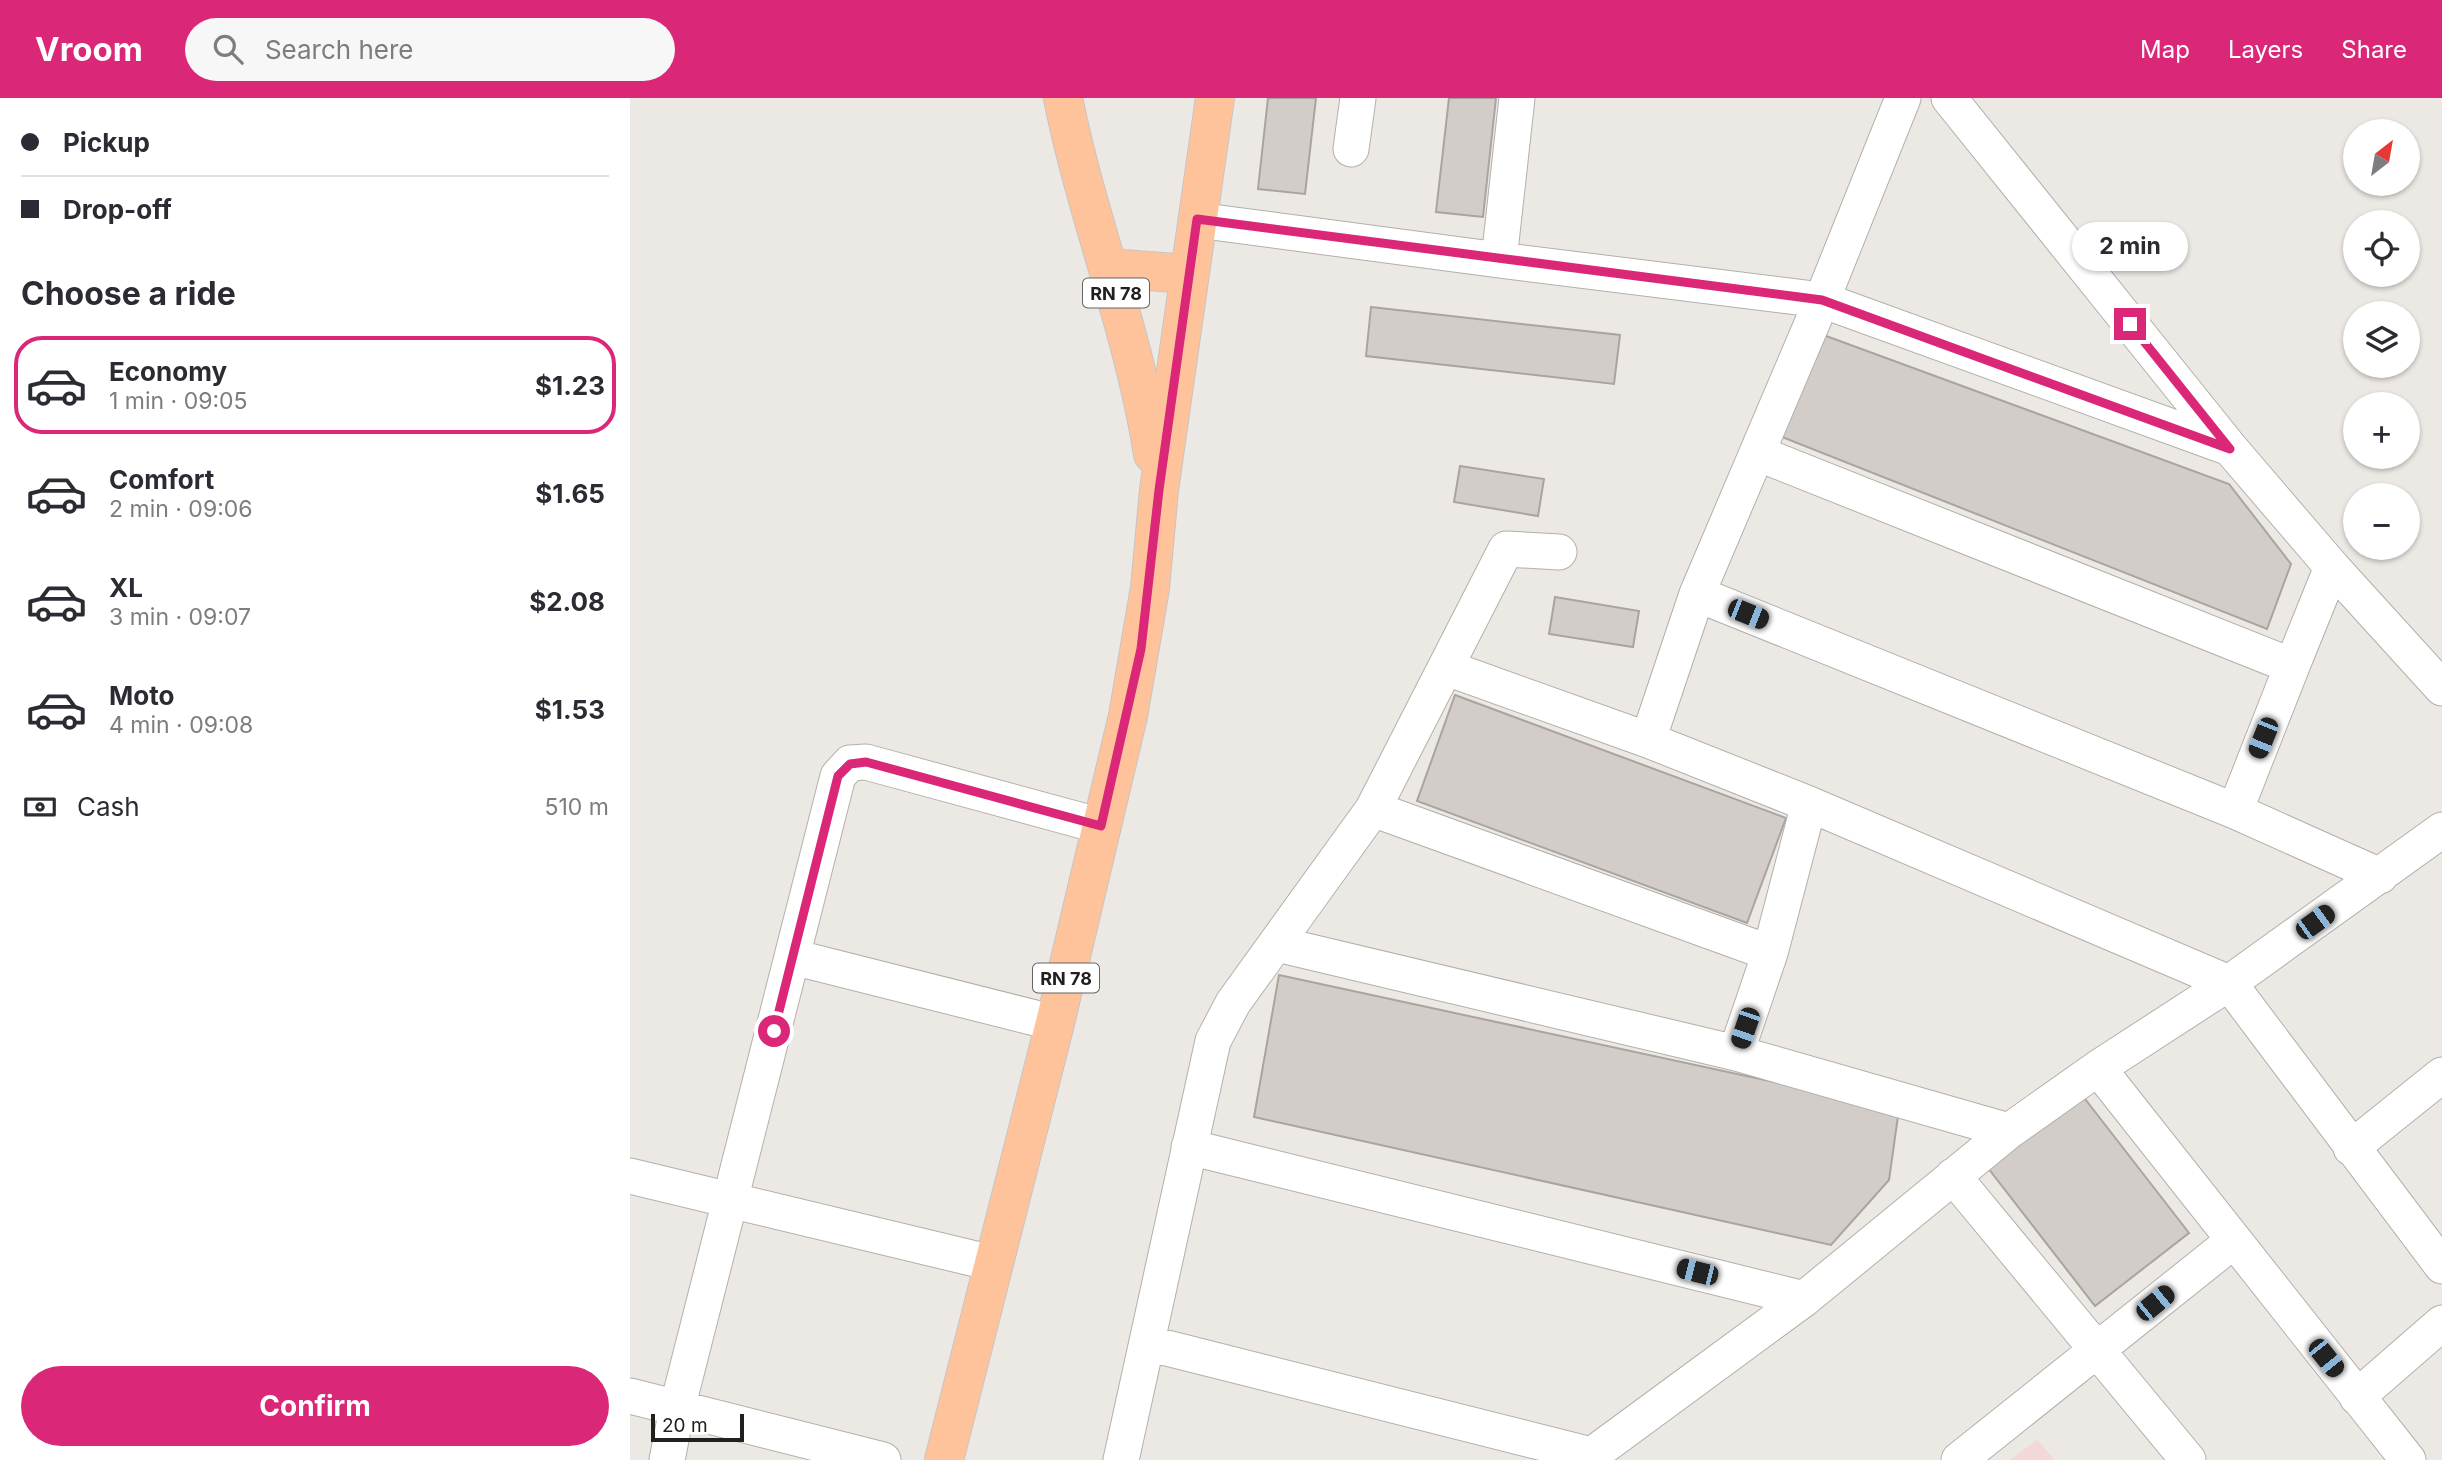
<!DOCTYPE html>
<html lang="en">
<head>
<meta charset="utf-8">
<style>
	body { margin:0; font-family:Inter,sans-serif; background:#f7f7f7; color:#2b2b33; height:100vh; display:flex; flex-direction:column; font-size:26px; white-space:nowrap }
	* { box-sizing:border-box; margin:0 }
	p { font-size:23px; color:#7c7c81 }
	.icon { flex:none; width:38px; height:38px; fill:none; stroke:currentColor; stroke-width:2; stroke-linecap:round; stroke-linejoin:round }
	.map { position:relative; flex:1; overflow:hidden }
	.side { display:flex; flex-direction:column; background:#fff; width:630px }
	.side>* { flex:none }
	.hud { display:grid; align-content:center; height:154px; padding:0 21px; background:#fff }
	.needle { width:46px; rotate:31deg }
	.fabs { position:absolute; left:1713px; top:21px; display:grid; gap:14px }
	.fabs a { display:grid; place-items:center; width:77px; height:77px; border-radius:50%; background:#fff; box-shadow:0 2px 5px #0004; font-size:35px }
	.scale { position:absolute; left:21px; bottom:18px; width:93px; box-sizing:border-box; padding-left:7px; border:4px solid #21201e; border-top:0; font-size:19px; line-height:24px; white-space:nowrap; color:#21201e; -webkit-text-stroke:5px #fff; paint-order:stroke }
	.end { position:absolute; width:32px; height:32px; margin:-16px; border:9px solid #db2777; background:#fff; box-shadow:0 0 0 4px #fff }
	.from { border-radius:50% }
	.bubble { position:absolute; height:49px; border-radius:24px; background:#fff; box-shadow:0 2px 5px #0004; font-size:23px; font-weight:700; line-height:49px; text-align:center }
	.car { position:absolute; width:21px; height:42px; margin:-21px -10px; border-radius:9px; box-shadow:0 0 5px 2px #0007; background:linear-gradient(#222 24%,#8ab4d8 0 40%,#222 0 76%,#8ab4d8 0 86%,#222 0) }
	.hud b { display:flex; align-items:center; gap:24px; height:66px; font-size:26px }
	.hud b+b { border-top:2px solid #e1e1e2 }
	.hud i { width:18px; height:18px; background:#2b2b33 }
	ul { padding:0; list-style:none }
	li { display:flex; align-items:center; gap:21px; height:98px; margin:0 14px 10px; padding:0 7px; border:4px solid transparent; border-radius:28px }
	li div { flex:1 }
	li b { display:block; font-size:26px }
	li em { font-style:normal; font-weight:700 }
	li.current { border-color:#db2777 }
	li>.icon { width:63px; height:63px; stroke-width:1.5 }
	h2 { padding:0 21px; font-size:32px; line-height:84px }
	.pay { display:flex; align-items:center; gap:18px; height:77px; padding:0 21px; font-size:26px }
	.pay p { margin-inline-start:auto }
	.cta { display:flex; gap:14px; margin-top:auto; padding:14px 21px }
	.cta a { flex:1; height:80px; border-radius:42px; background:#db2777; color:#fff; font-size:28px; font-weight:700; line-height:80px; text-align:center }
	header { display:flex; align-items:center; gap:42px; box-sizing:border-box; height:98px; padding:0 35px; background:#db2777; color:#fff }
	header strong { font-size:33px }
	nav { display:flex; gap:38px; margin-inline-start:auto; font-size:24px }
	.search { width:490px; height:63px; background:#f7f7f7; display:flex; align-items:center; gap:18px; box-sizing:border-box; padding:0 24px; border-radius:38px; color:#7c7c81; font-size:26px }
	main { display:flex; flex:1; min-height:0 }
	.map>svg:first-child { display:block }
</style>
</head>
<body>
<header>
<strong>Vroom</strong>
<div class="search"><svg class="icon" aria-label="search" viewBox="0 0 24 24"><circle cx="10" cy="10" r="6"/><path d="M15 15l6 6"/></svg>Search here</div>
<nav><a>Map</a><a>Layers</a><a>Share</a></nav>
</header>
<main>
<section class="side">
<div class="hud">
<b><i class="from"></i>Pickup</b>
<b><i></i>Drop-off</b>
</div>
<h2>Choose a ride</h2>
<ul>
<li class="current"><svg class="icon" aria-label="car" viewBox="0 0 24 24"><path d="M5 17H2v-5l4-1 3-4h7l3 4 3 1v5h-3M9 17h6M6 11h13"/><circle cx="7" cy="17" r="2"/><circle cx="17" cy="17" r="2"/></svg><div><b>Economy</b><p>1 min · 09:05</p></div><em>$1.23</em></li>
<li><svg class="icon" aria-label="car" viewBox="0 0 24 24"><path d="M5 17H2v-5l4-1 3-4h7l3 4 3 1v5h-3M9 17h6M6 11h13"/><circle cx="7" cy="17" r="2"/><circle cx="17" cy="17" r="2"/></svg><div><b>Comfort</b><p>2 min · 09:06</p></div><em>$1.65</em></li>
<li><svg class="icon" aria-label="car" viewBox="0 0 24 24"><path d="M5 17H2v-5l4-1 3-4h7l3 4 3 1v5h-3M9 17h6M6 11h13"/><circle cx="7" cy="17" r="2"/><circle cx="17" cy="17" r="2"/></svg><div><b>XL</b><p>3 min · 09:07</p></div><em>$2.08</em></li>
<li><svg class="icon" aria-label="car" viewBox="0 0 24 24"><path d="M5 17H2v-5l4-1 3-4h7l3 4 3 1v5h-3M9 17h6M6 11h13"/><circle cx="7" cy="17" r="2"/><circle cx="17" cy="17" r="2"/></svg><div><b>Moto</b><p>4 min · 09:08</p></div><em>$1.53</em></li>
</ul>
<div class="pay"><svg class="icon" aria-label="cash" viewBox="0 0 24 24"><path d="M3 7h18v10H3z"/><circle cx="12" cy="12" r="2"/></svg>Cash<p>510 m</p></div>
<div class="cta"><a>Confirm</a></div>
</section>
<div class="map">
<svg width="1812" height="1362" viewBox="0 0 1812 1362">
	<rect width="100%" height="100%" fill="#ece8e3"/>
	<!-- education -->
	<path fill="#f3d8d7" d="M1407,1342L1425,1362H1380Z"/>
	<!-- building -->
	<path fill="#d3cdca" stroke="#a9a4a0" stroke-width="2" d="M638,0H686L675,96L628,91Z
		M819,0H866L853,119L806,114Z
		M741,209L990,237L984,286L736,258Z
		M1188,235L1599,386L1661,466L1637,531L1147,337Z
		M830,368L914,381L908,418L824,404Z
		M925,499L1009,513L1003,549L919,536Z
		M825,597L1156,720L1117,825L787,703Z
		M649,877L1269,1011L1259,1082L1201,1147L624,1019Z
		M1452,997L1559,1135L1465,1208L1358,1070Z"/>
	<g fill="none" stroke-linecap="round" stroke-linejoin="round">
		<!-- street casing -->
		<g stroke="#b3b0ab" stroke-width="37">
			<path id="street" d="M1273,0L1192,202L1600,350
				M1319,0L1600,350L1702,469L1812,590
				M721,51L728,0
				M567,122L869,162L887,0
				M1127,355L1662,568L1605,713
				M1067,496L1605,713L1750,778
				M1662,568L1702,469
				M817,570L1018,642L1067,496L1192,202L869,162
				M1018,642L1179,706L1599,885L1812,1168
				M743,711L1140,855
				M647,846L1106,955L1140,855L1179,706
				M163,859L425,925
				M1106,955L1379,1033
				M1468,970L1778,1362
				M559,1049L1174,1201
				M1721,1050L1812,977
				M0,1078L362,1165
				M1323,1078L1558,1362
				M517,1245L961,1357
				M0,1298L253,1362
				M1727,1299L1812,1225
				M37,1362L47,1311L208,678L220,665L236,664L471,728
				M491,1362L583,943L603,905L743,711L876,451L929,454
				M955,1362L1174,1201L1379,1033L1468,970L1599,885L1812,732
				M1329,1362L1602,1144"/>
		</g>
		<!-- primary casing -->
		<g stroke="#c5c5c4" stroke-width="40">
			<path id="primary" d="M433,0C457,120 504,234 523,356
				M478,170L559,176
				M314,1362L425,925L498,618L520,490L529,392L585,0"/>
		</g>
		<!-- street -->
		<use href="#street" stroke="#fff" stroke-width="35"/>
		<!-- primary -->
		<use href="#primary" stroke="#ffc39c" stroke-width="38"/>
	</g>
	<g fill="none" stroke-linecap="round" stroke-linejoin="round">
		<!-- route -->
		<path stroke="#db2777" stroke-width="9" d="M144,933L208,678L220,666L236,664L471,728L511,551L529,392L567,121L1192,202L1600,351L1500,226"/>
	</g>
	<g text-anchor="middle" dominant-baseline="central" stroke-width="5" stroke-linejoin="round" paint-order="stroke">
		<!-- shield labels -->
		<g fill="#fff" stroke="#646362" stroke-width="2">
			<rect x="453" y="180.5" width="66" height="29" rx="5"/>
			<rect x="403" y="865.5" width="66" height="29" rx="5"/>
		</g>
		<g font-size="18" font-weight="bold" fill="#21201e">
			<text x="486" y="195">RN 78</text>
			<text x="436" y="880">RN 78</text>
		</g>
	</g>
</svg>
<div class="fabs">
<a><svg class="needle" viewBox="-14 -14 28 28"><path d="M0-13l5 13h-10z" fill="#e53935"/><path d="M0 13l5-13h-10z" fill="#7c7c81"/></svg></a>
<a><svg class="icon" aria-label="locate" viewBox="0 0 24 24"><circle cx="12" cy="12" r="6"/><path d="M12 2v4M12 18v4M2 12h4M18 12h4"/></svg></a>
<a><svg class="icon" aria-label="layers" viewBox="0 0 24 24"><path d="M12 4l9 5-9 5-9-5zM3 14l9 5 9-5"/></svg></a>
<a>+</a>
<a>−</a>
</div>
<div class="scale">20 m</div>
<i class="end from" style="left:144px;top:933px"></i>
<i class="end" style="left:1500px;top:226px"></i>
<div class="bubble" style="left:1442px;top:124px;width:116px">2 min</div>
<i class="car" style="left:1118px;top:516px;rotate:112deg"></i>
<i class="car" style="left:1633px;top:640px;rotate:202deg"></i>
<i class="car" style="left:1685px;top:824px;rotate:54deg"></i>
<i class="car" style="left:1115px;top:930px;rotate:199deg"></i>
<i class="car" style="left:1067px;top:1174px;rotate:284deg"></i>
<i class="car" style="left:1525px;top:1205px;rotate:51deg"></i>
<i class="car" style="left:1696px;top:1260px;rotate:141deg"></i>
</div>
</main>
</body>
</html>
